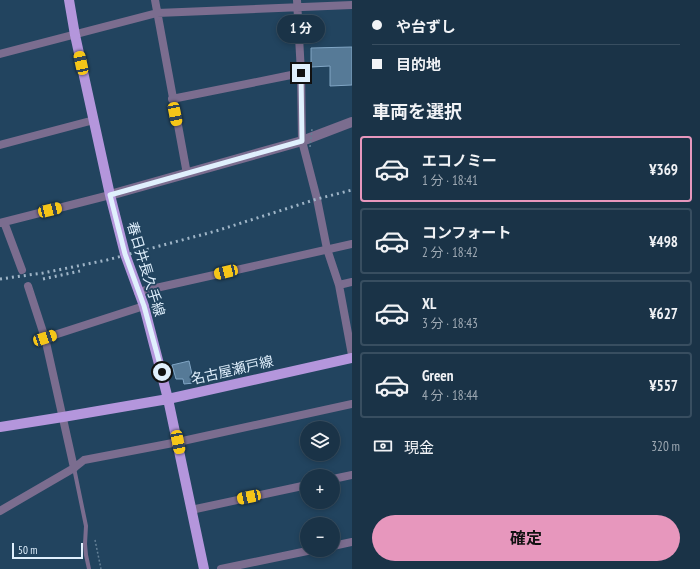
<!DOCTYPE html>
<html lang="ja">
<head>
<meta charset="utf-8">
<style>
	body { margin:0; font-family:"PT Sans Narrow","Noto Sans JP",sans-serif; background:#273f52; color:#f1f3f6; height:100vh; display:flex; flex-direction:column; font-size:15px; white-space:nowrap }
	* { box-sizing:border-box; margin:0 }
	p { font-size:13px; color:#9faab4 }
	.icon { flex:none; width:22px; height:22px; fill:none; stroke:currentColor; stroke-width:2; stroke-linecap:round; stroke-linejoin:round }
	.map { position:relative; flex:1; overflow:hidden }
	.side { display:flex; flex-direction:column; background:#1a3347; width:348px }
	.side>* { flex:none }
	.top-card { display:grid; align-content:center; height:88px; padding:0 20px; background:#1a3347 }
	.tools { position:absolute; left:300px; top:421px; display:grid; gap:8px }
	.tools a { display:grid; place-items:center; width:40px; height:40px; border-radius:50%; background:#1a3347; box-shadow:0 2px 6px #0003,0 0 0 1px #384e60; font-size:20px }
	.scale { position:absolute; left:12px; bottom:10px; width:71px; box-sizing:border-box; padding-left:4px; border:2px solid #e0f0fd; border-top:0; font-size:11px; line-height:14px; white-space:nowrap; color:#e0f0fd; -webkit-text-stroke:3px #22445f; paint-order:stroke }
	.end { position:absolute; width:18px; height:18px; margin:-9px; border:5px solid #e0f0fd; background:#111; box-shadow:0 0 0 2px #111 }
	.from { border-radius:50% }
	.bubble { position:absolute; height:28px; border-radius:14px; background:#1a3347; box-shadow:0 2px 6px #0003,0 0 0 1px #384e60; font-size:13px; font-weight:700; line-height:28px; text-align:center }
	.car { position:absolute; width:12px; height:24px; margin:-12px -6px; border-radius:5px; box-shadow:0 0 3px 1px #0007; background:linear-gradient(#f5c518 24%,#345 0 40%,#f5c518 0 76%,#345 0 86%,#f5c518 0) }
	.top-card b { display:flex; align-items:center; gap:14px; height:38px; font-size:15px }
	.top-card b+b { border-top:1px solid #384e60 }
	.top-card i { width:10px; height:10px; background:#f1f3f6 }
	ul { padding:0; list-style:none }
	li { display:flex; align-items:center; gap:12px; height:66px; margin:0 8px 6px; padding:0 12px; border:2px solid #384e60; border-radius:4px }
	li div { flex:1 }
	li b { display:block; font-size:15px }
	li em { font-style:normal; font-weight:700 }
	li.on { border-color:#e797bd }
	li>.icon { width:36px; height:36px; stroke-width:1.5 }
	h2 { padding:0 20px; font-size:18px; line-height:48px }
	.pay { display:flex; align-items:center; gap:10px; height:44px; padding:0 20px; font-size:15px }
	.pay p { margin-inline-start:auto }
	.action { display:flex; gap:8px; margin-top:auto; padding:8px 20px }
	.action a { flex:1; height:46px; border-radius:24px; background:#e797bd; color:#111; font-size:16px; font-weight:700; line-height:46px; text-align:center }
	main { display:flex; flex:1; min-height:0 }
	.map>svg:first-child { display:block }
</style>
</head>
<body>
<main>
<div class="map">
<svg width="352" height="569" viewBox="0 0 352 569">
	<rect width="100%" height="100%" fill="#22445f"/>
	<!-- building -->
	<path fill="#567a97" stroke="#81a6c5" d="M352,47V85L330,86V66L311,67V48Z
		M189,361L194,383L184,384L183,379H176L172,365Z"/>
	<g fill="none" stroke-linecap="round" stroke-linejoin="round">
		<!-- path -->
		<path stroke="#637f95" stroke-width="1.5" stroke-dasharray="2 2" stroke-linecap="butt" d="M95,540L101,569"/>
		<!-- service -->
		<path stroke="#7b6d8f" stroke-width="4" d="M74,468L86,526L85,544L86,555L89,569"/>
		<!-- minor -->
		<path stroke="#7b6d8f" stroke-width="8" d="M155,0L187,174
			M297,0L301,73L302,141L317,199L327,249L339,285L352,355
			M0,54L157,13L352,5
			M172,99L301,73
			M0,145L94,120
			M4,222L22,270
			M0,223L110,195
			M339,285L352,282
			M28,286L45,338L74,468
			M138,292L352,244
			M45,338L144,306
			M333,479L352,475
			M191,510L307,485
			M0,511L74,468L84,460L178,442L352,404
			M333,546L352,542
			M221,569L312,550"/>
		<!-- tertiary -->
		<path stroke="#7b6d8f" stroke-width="10" d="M110,195L302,141L352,122"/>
		<!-- primary -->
		<path stroke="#b496dc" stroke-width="10" d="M69,0L75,35L110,195L125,254L144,306L168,399L204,569
			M0,427L63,417L168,399L352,358"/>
		<!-- rail -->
		<path stroke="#9fb5c7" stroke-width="3" stroke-dasharray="2 4" stroke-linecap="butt" d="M0,279L43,273L107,260L216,231L317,199L352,190
			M43,279L80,271"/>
		<!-- path-bridge -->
		<path stroke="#637f95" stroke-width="1.5" stroke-dasharray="2 2" stroke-linecap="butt" d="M310,147L312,129"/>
	</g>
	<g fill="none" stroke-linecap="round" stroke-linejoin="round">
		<!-- route -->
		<path stroke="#e0f0fd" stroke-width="5" d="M162,372L144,306L125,254L110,195L302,141L301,73"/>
	</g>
	<g text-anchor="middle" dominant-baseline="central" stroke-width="3.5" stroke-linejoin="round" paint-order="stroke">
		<!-- street labels -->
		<g font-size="14" fill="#e0f0fd" stroke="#22445f">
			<text transform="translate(146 269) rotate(73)">春日井長久手線</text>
			<text transform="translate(232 370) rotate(-13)">名古屋瀬戸線</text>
		</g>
	</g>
</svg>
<div class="tools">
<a><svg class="icon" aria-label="layers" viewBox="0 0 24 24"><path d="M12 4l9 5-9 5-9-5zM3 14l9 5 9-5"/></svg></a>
<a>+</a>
<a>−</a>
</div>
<div class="scale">50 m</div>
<i class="end from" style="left:162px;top:372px"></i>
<i class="end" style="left:301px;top:73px"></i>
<div class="bubble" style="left:277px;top:15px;width:48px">1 分</div>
<i class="car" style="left:81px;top:63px;rotate:348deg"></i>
<i class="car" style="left:175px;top:114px;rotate:169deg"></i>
<i class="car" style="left:50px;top:210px;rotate:76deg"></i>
<i class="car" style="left:226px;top:272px;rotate:257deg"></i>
<i class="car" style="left:45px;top:338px;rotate:72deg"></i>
<i class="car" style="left:178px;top:442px;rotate:169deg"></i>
<i class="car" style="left:249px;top:497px;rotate:258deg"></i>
</div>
<section class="side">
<div class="top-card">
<b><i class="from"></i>や台ずし</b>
<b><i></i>目的地</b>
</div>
<h2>車両を選択</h2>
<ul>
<li class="on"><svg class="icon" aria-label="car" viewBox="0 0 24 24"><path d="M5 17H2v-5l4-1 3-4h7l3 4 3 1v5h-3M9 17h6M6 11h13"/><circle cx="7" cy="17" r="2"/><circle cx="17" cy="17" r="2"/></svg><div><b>エコノミー</b><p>1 分 · 18:41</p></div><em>¥369</em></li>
<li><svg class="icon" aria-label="car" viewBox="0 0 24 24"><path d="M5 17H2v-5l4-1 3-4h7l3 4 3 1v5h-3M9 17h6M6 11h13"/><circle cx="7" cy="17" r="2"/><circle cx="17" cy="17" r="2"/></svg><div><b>コンフォート</b><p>2 分 · 18:42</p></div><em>¥498</em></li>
<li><svg class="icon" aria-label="car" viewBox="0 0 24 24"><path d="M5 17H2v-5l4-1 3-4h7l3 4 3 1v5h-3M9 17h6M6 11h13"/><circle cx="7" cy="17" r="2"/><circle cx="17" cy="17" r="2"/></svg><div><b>XL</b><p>3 分 · 18:43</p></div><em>¥627</em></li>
<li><svg class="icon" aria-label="car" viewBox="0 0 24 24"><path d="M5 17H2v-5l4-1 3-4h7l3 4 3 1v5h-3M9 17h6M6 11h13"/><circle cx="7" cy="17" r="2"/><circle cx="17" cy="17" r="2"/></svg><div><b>Green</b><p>4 分 · 18:44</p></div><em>¥557</em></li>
</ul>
<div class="pay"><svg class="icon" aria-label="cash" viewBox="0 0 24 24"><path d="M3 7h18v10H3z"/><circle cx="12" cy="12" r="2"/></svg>現金<p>320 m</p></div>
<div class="action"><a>確定</a></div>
</section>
</main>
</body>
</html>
